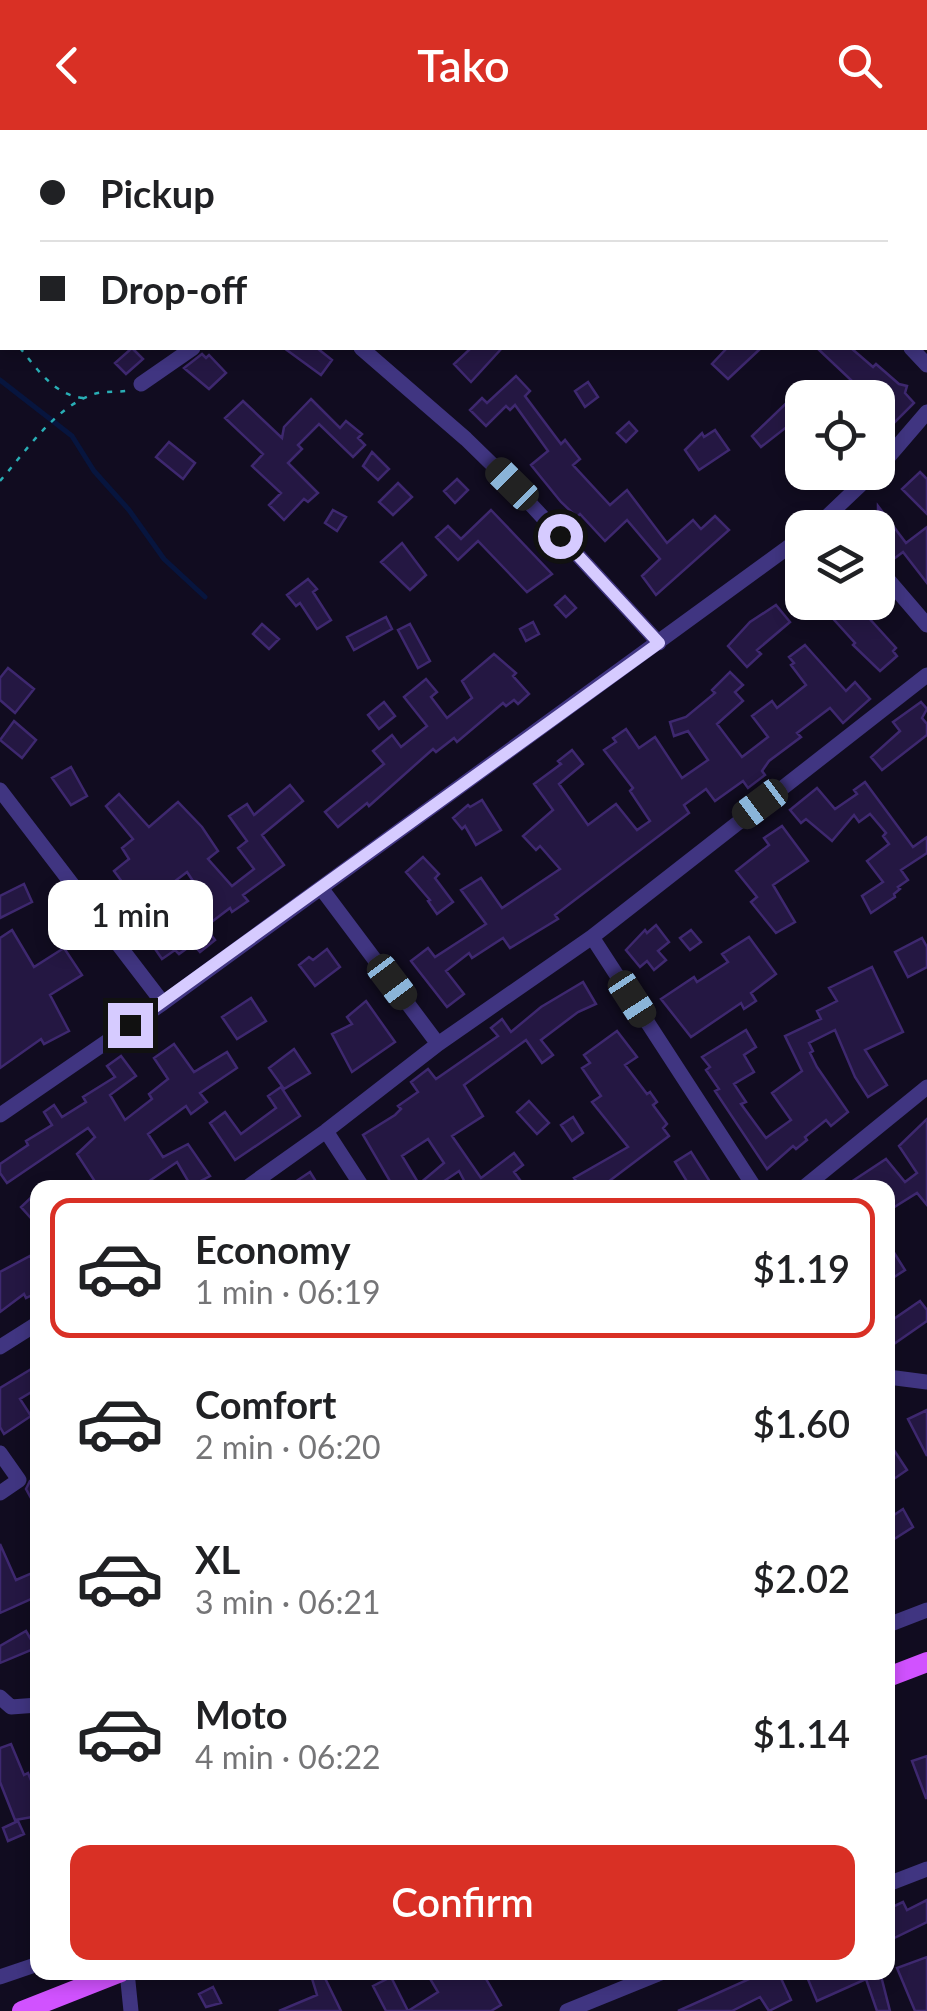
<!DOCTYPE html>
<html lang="en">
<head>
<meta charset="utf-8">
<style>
	body { margin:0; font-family:Lato,sans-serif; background:#f6f6f6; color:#202124; height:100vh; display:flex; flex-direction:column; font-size:38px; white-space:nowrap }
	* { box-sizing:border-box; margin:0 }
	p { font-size:32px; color:#757577 }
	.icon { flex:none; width:55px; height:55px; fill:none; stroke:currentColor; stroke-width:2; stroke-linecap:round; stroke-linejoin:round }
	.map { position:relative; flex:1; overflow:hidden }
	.sheet { position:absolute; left:30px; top:1050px; width:865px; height:800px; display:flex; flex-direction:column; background:#fff; border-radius:20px; box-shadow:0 5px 15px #0003 }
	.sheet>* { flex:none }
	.top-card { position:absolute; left:0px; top:0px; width:928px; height:220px; box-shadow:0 5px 15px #0003; display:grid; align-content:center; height:220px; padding:0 40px; background:#fff }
	.controls { position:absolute; left:785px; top:250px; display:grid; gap:20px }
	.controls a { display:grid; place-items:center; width:110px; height:110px; border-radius:20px; background:#fff; box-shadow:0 5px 15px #0003; font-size:50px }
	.end { position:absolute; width:45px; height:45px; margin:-22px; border:12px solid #d6cbff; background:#111; box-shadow:0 0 0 5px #111 }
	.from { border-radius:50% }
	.bubble { position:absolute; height:70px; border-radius:20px; background:#fff; box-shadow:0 5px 15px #0003; font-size:32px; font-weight:600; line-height:70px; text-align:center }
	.car { position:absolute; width:30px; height:60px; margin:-30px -15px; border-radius:12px; box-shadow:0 0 8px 2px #0007; background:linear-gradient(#222 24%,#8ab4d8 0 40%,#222 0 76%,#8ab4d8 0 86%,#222 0) }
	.top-card b { display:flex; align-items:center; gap:35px; height:95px; font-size:38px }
	.top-card b+b { border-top:2px solid #e0e0e0 }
	.top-card i { width:25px; height:25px; background:#202124 }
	ul { padding:18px 0 0; list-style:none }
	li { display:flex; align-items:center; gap:30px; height:140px; margin:0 20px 15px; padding:0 20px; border:5px solid transparent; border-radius:20px }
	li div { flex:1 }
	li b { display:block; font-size:38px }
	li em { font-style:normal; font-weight:600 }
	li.current { border-color:#d93025 }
	li>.icon { width:90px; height:90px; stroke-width:1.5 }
	.action { display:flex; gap:20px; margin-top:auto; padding:20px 40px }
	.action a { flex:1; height:115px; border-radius:20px; background:#d93025; color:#fff; font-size:40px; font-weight:600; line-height:115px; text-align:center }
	header { display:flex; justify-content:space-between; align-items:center; height:130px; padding:0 40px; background:#d93025; color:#fff; font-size:45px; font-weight:600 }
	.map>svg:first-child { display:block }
</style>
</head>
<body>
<header><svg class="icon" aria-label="back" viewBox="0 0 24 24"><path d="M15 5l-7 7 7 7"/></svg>Tako<svg class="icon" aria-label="search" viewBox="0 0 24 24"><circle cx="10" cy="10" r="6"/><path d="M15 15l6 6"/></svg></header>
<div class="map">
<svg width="927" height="1881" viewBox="0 0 927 1881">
	<rect width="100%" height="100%" fill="#110c20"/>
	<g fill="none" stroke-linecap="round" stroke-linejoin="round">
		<!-- stream -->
		<path stroke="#07153e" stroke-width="5" d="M0,250L72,306L94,341L129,380L164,429L205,467"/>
	</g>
	<!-- building -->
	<path fill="#241742" stroke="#3e286f" stroke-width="2.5" fill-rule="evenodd" d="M132,218L143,229L126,244L115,233Z
		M284,218H317L332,230L321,245Z
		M471,218H502L471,252L454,234Z
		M727,218H761L728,249L712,234Z
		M817,218H851L873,237L876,234L899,254L907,256L905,263L914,273L890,297L878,284V268H870Z
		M202,224L206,228L209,225L226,243L209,259L184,238Z
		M516,246L530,261L525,266L561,314L565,310L580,329L573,335L610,375L627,360L667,413L693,390L701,399L715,386L729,400L656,465L642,446L660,429L627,390L605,411L580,384L577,387L561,372L531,335L548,321L515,275L510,280L506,276L486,296L470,280L482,268L487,273Z
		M588,252L598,267L585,277L575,261Z
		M802,258V285L761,317L752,306Z
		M311,269L340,298L346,291L362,304L358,308L365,315L353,327L319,294L298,315L302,319L288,333L318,363L308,372L304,369L284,390L269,375L281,363L252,336L263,324L225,288L243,271L282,308L284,297Z
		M629,292L637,301L626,312L617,303Z
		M715,300L729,320L699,340L685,320L702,303L704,307Z
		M169,312L195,333L183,349L156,327Z
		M372,322L389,339L378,350L363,336Z
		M920,342L927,349V384L902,359Z
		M457,349L468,360L455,373L444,361Z
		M398,353L412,367L393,385L379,372Z
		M878,376L906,413L927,397V453L903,422L891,431L878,413V398H862L878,386Z
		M333,380L346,387L337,401L325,393Z
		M491,380L552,444L527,462L478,411L458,430L436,407L448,396L461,409Z
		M402,413L426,445L410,460L381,432Z
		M308,449L317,459L313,462L331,490L317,499L300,473L296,476L287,465Z
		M565,466L576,478L566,487L555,475Z
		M818,472H849L861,486H867L896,518L893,521L897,526L880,541L853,515L855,513Z
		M776,475L790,492L757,520L761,524L747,537L728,516L750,492Z
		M386,487L392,499L354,520L347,507Z
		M533,492L539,504L526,511L520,499Z
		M262,494L279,509L269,519L253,504Z
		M410,494L430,531L418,538L398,500Z
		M805,515L846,561L855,552L870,569L843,593L830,578L797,603L801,607L769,631L762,641L765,645L748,658L743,651L715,671L706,659L684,675L689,683L555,785L558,789L510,818L503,808L472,828L469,823L446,841L464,864L447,877L411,831L428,818L435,827L486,794L461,760L481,748L502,778L560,739L540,716L536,720L523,706L553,680L534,654L561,634L558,631L572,620L583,634L559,654L588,695L616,674L637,700L650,691L630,661L633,658L604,620L616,612L613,608L626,599L639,618L655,607L682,648L708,630L688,601L674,606L670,592L686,587L715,563L712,560L730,542L743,555L735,562L743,571L717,594L742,627L768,607L752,586L772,571L777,578L806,555L791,535L794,533L789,527Z
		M494,524L516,543L513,546L529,564L518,574L514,570L506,576L503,573L457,612L454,608L436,622L433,619L369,676L367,673L338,697L325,682L384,634L373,621L392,605L401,617L427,596L404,567L426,549L437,562L431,567L447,588L472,568L462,551Z
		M8,538L34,559L15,583L0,570V548Z
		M384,572L395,586L379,599L368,585Z
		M921,572L927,579L922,588L927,594V605L882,640L871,627L900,601L893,592Z
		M14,591L36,610L22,628L0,610Z
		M71,637L87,666L71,675L52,648Z
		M865,652L913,717L927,707V723L901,740L908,750L898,757L900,759L894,764L895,767L871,783L862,766L883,752L867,731L889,714L883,706L886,703L870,684L859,692L854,685L832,711L806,689L801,693L790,680L817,658L835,679L857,664L854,660Z
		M290,655L303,671L262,705L284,735L243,765L248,771L232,782L230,778L205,797L215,810L200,822L193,814L179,824L175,820L162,829L153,816L157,814L142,794L135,799L123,784L137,772L114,741L129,729L122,718L133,709L106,676L119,664L149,697L178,672L202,697L218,721L208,729L232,756L254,739L238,718L247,711L229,686L247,674L254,685ZM187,742L201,763L169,787L154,767Z
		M482,670L501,700L476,715L465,696L462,699L453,688L468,675L470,677Z
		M782,696L808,731L773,755L795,792L776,803L751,772L757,767L736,741L769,715L764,708Z
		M423,727L439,744L435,748L453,772L437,784L428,771L430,770L406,742Z
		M24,754L32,772L0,788V766Z
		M656,795L669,812L658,821L666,830L654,840L647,831L640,837L626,820L645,800L647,803Z
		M12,800L34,837L64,818L82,845L50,865L69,901L44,914L41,909L0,938V808Z
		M691,800L701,812L690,820L680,808Z
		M749,807L776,844L751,863L756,871L744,879L741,873L691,907L661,869L694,847L697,852L728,832L722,824Z
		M922,808L927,817V837L908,847L895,822Z
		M327,819L340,837L315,856L299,835L309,827L313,830Z
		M872,837L903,902L865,920L887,955L868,967L855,947L835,900L809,913L813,921L810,923L817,937L848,982L831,996L826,990L805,1007L807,1010L796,1019L793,1016L767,1039L715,961L719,959L706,940L710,937L702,927L746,900L756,917L744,925L754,942L734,954L746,972L741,974L766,1008L791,990L772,963L802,941L785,906L821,889L817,881L837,871L829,858Z
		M583,852L596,874L578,882L541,910L553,925L542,933L526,910L464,955L483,986L452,1006L481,1048L514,1023L523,1035L514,1042L526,1058H468L459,1041L434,1058H394L363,1005L395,985L401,979L398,976L418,962L411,952L428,939L436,949L498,906L491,898L502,889L511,902L541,877ZM428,1009L444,1033L419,1054L402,1026Z
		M251,868L266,891L237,909L222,887Z
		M366,871L395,912L352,942L332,904L352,894L347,887Z
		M617,901L637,927L625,935L647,964L650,962L657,972L653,975L667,994L663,998L669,1006L600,1058H581L574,1048L628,1017L592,972L601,966L582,938L590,933L584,925Z
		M174,914L194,942L227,922L237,938L200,963L207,972L191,984L186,976L148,1004L163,1027L188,1014L210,1046L191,1056L177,1032L139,1058H85L94,1050L77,1024L95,1007L88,998L7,1053L0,1043V1034L28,1015L26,1011L52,995L44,982L54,975L62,987L86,972L83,967L115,947L107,936L121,926L136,946L110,965L125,990L152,969L149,964L168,949L154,928Z
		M294,919L310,943L284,959L269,938Z
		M281,957L300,986L235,1030L210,993L225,982L241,1004L276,978L268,966Z
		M529,971L549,993L537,1004L517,982Z
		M573,987L583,1003L572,1011L561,995Z
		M927,989V1075L917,1063L888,1081V1058H842L886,1029L905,1052L917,1043L899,1016Z
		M691,1022L714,1058H691L675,1032Z
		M310,1042L320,1058H286Z
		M38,1061V1096L21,1077Z
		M888,1113L905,1140L888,1151Z
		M30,1126L38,1139V1162L26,1168L24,1164L0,1182V1142Z
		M920,1171L927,1180V1191L888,1218V1193Z
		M38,1235V1258L20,1269L31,1286L4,1304L0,1297V1258Z
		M927,1280V1326L908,1289Z
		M888,1311L907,1340L888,1353Z
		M38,1347V1381L26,1359L30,1351Z
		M903,1379L913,1397L888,1413V1389Z
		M0,1414L16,1450L32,1443L38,1455V1466L0,1483Z
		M26,1501L36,1518L0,1533V1516Z
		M11,1614L24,1645L28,1643L38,1667V1686L15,1690L0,1652V1618Z
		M927,1626V1668H926L912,1631Z
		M18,1691L24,1704L8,1711L3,1698Z
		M927,1770V1792L888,1811V1779L903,1772L907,1780Z
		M927,1827V1881H915L897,1838Z
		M310,1842H322L341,1881H279L317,1865Z
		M426,1842H482L501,1875L491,1881H386L373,1856L391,1847L408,1881L438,1862Z
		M765,1842H778L791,1870L769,1881L760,1867L732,1881H678Z
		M805,1842H880L890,1881H877L866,1849L817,1871Z
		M213,1857L221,1873L206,1877L199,1864Z"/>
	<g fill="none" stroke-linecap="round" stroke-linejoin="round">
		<!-- path -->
		<path stroke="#29aeb5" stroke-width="2.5" stroke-dasharray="5 8" stroke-linecap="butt" d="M0,202L2,203
			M20,218C37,239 55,266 84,268
			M0,351C26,321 55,277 94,264C104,261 116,262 126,261"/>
		<!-- minor -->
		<path stroke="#403581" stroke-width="15" d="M122,0L125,2
			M429,0L432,2
			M705,0L707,2
			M361,218L466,309L511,353L659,513
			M911,218L927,235
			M141,254L193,218
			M878,339L927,282
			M815,398L874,342
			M878,438L927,495
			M0,660L163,873
			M321,758L438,914
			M592,807L755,1058
			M0,985L163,873L802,407
			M326,1001L363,1058
			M246,1058L326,1001L438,914L592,807L927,545
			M803,1058L927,957
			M0,1217L38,1193
			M888,1247L927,1252
			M0,1323L19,1350L0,1363
			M888,1495L927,1480
			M0,1567L11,1577L38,1575
			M888,1754L927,1739
			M127,1842L131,1881
			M0,1847L38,1834
			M567,1881L663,1842"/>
		<!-- major -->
		<path stroke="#d152ff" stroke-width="20" d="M888,1547L927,1532
			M22,1881L121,1842"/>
	</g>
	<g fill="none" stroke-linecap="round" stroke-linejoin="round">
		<!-- route -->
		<path stroke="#d6cbff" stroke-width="12" d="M130,895L659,513L560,406"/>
	</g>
</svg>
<div class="controls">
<a><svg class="icon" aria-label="locate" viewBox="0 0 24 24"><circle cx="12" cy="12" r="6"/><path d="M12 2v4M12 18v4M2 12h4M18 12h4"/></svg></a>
<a><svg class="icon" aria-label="layers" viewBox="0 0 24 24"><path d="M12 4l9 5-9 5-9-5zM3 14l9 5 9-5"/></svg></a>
</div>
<i class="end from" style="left:560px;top:406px"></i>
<i class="end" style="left:130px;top:895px"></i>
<div class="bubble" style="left:48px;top:750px;width:165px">1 min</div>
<i class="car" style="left:512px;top:354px;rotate:315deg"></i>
<i class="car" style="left:760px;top:674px;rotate:233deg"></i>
<i class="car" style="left:392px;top:852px;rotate:143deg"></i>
<i class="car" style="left:632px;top:869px;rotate:147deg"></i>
<div class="top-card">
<b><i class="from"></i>Pickup</b>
<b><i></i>Drop-off</b>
</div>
<section class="sheet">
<ul>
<li class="current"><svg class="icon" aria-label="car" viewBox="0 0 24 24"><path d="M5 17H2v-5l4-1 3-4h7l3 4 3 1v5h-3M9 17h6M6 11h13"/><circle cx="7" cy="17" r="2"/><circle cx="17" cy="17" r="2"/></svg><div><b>Economy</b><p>1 min · 06:19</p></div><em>$1.19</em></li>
<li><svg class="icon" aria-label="car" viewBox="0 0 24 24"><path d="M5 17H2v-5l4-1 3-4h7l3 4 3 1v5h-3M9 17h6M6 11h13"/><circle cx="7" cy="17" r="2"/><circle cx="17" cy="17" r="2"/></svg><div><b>Comfort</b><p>2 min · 06:20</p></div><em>$1.60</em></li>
<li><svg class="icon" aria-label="car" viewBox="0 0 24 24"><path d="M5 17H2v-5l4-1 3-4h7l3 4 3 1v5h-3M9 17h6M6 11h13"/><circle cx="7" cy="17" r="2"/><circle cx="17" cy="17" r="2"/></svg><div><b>XL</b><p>3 min · 06:21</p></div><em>$2.02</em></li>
<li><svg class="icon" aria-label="car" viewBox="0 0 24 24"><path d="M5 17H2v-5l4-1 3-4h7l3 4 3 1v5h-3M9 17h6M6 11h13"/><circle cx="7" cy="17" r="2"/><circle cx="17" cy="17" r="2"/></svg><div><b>Moto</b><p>4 min · 06:22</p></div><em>$1.14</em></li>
</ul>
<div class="action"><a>Confirm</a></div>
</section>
</div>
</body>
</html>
